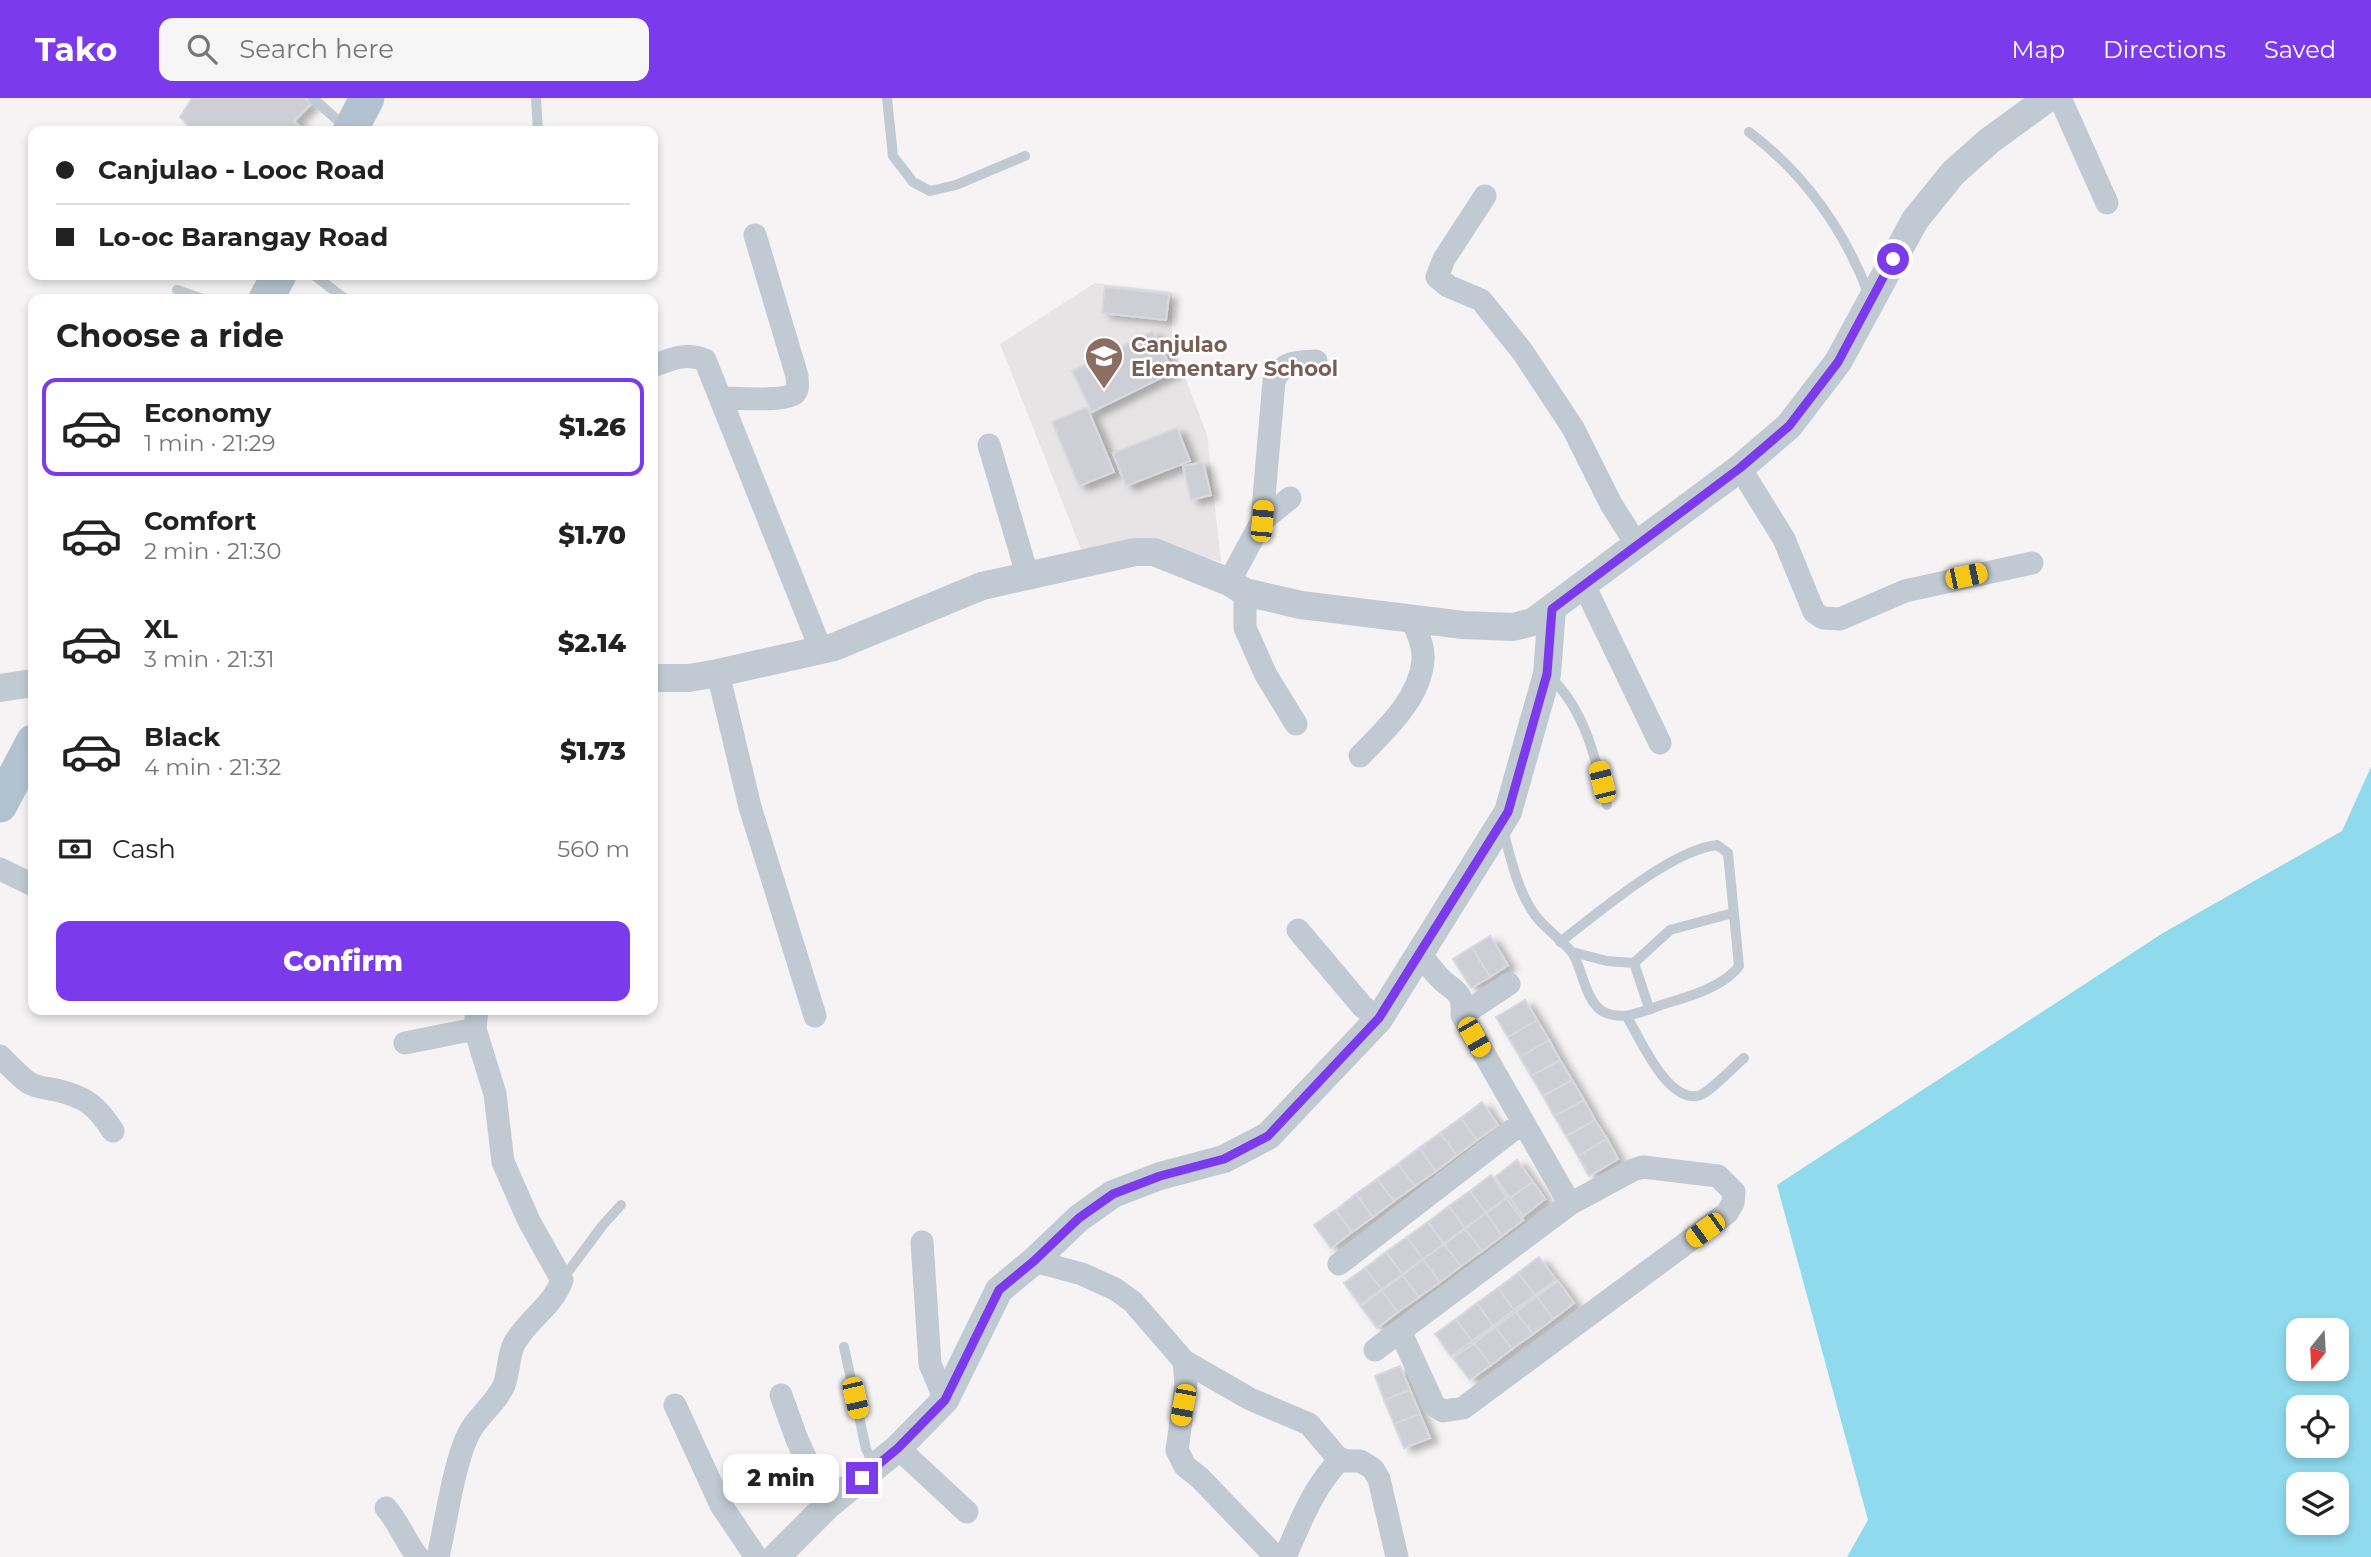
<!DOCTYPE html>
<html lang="en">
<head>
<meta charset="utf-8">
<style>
	body { margin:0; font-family:Montserrat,sans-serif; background:#f6f6f6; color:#222; height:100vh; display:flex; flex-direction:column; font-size:26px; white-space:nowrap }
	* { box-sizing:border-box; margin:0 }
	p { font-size:23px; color:#767676 }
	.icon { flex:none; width:38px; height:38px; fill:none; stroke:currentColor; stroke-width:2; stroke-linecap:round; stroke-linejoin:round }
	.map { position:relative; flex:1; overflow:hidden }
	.panel { position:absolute; left:28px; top:196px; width:630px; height:721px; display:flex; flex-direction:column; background:#fff; border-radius:14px; box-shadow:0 4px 10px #0003 }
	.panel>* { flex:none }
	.banner { position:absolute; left:28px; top:28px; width:630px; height:154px; border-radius:14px; box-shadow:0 4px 10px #0003; display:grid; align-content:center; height:154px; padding:0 28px; background:#fff }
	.needle { width:46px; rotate:198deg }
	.tools { position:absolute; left:2286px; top:1220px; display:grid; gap:14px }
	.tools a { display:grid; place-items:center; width:63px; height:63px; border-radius:14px; background:#fff; box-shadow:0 4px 10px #0003; font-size:35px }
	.end { position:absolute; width:32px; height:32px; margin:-16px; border:9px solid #7c3aed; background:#fff; box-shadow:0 0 0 4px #fff }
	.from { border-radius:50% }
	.bubble { position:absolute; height:49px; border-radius:14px; background:#fff; box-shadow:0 4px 10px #0003; font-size:23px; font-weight:800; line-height:49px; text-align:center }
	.car { position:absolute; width:21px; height:42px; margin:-21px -10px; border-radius:9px; box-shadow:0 0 5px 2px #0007; background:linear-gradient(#f5c518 24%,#345 0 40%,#f5c518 0 76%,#345 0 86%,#f5c518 0) }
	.banner b { display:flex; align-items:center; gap:24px; height:66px; font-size:26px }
	.banner b+b { border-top:2px solid #e0e0e0 }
	.banner i { width:18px; height:18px; background:#222 }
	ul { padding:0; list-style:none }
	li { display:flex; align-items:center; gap:21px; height:98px; margin:0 14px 10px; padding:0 14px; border:4px solid transparent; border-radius:14px }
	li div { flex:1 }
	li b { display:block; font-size:26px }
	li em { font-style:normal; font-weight:800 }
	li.on { border-color:#7c3aed }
	li>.icon { width:63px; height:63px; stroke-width:1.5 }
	h2 { padding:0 28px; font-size:32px; line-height:84px }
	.pay { display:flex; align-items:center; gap:18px; height:77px; padding:0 28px; font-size:26px }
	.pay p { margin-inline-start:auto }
	.cta { display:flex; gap:14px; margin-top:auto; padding:14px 28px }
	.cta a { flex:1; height:80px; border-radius:14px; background:#7c3aed; color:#fff; font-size:28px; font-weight:800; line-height:80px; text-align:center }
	header { display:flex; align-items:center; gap:42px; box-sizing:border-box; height:98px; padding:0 35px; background:#7c3aed; color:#fff }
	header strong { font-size:33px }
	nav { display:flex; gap:38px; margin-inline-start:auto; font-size:24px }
	.search { width:490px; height:63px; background:#f6f6f6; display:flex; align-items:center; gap:18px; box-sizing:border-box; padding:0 24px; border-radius:14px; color:#767676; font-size:26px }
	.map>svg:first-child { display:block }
</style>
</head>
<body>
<header>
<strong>Tako</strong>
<div class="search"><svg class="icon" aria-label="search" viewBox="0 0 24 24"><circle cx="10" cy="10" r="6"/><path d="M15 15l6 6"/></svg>Search here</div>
<nav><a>Map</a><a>Directions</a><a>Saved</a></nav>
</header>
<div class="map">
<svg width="2371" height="1459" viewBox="0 0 2371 1459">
	<defs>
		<filter id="shadow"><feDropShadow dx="8" dy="4.5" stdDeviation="3.5" flood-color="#0004"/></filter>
	</defs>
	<rect width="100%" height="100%" fill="#f5f3f3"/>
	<!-- education -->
	<path fill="#e6e4e5" d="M1095,185L1172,194V245L1207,337L1221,464L1147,443L1081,451L1000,246Z"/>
	<!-- water -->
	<path fill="#90daee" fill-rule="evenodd" d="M2371,669V1459H1847L1868,1422L1777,1087L2163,835L2342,733ZM2298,1232H2336V1270H2298ZM2298,1309H2336V1348H2298ZM2298,1386H2336V1424H2298Z"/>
	<!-- building -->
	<path fill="#cdcfd5" stroke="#d7d9de" stroke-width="2" filter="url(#shadow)" d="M192,0H305L311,6L294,23L304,33H194L180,19Z
		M1105,189L1169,196L1166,222L1102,215Z
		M1153,233L1173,274L1092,314L1072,273Z
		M1087,309L1114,374L1079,388L1052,324Z
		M1177,330L1190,363L1126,388L1113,355Z
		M1203,364L1211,397L1191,402L1183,368Z
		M1490,838L1508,867L1490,879L1472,849Z
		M1472,849L1490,879L1471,890L1453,861Z
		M1525,902L1537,922L1508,939L1496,919Z
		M1537,922L1549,942L1520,959L1508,939Z
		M1549,942L1560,962L1531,978L1520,959Z
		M1560,962L1572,982L1543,998L1531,978Z
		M1572,982L1584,1002L1554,1018L1543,998Z
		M1584,1002L1595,1022L1566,1038L1554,1018Z
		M1482,1004L1498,1027L1477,1042L1461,1020Z
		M1461,1020L1477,1042L1457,1057L1440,1035Z
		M1595,1022L1607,1041L1578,1058L1566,1038Z
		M1440,1035L1457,1057L1436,1073L1419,1050Z
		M1607,1041L1618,1061L1589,1078L1578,1058Z
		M1419,1050L1436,1073L1415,1088L1398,1066Z
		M1517,1062L1533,1084L1510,1100L1495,1079Z
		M1398,1066L1415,1088L1394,1103L1377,1081Z
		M1491,1077L1507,1100L1486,1115L1470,1093Z
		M1377,1081L1394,1103L1373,1119L1356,1096Z
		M1533,1084L1545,1101L1523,1118L1510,1100Z
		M1470,1093L1486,1115L1465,1130L1449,1108Z
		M1356,1096L1373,1119L1352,1134L1336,1112Z
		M1506,1100L1523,1122L1502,1138L1486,1115Z
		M1449,1108L1465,1130L1444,1146L1428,1124Z
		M1335,1112L1352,1134L1331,1150L1314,1127Z
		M1486,1115L1502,1138L1482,1153L1465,1131Z
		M1428,1124L1444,1146L1423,1161L1407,1139Z
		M1465,1131L1482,1153L1461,1168L1444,1146Z
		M1407,1139L1423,1161L1403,1177L1386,1154Z
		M1444,1146L1461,1168L1440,1184L1423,1161Z
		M1386,1154L1403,1177L1382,1192L1365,1170Z
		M1539,1159L1556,1182L1535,1197L1518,1175Z
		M1423,1161L1440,1184L1419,1199L1402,1177Z
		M1365,1170L1382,1192L1361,1208L1344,1185Z
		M1518,1175L1535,1197L1514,1212L1498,1190Z
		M1402,1177L1419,1199L1398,1214L1381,1192Z
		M1558,1183L1574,1205L1553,1221L1537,1198Z
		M1498,1190L1514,1212L1493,1228L1477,1205Z
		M1381,1192L1398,1214L1377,1230L1360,1207Z
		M1537,1198L1553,1221L1533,1236L1516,1214Z
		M1477,1205L1493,1228L1472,1243L1456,1221Z
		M1516,1214L1533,1236L1512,1251L1495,1229Z
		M1456,1221L1472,1243L1451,1258L1435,1236Z
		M1495,1229L1512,1251L1491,1267L1474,1245Z
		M1474,1245L1491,1267L1470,1282L1453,1260Z
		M1400,1268L1410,1292L1384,1302L1375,1278Z
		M1410,1292L1420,1316L1394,1326L1384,1302Z
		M1420,1316L1430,1340L1404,1350L1394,1326Z"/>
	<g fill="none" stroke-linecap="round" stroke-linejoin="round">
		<!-- service -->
		<path stroke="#c1cad2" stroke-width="10" d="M313,0L345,29
			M536,0L538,33
			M887,0L893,58L913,84L930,93L956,87L1025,58
			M1749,34C1804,75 1845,133 1869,197
			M314,177L345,201
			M177,192L203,201
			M1549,578C1585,611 1596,662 1607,707
			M1503,732C1511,761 1517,792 1535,817C1544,830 1566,845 1573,856C1582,871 1586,903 1602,913C1625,926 1651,909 1674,903C1695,897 1726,886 1739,868L1728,755L1717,747C1671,752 1598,815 1560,844
			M1572,854L1607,863L1634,865
			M1649,910L1634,865L1670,832L1733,815
			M1627,919C1641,942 1666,1002 1697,998C1708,997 1734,968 1744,960
			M562,1182L602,1128L621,1107
			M844,1249L866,1351L875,1368"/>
		<!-- minor -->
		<path stroke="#c1cad2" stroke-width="23" d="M2060,0L2107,105
			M1485,98L1444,161L1437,179L1448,188L1481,202L1522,253L1573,330L1611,406L1637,447
			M653,268C671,261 686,254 705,262L821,552
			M721,300C735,300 786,304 795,295C799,290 797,284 797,278L755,137
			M989,347L1027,476
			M1740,370L1784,441L1814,514L1823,520L1840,521L1905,493L2032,465
			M1262,423L1274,283C1283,263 1296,264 1316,263
			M1229,484L1262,423L1290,400
			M1584,487L1660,645
			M1245,494V530L1266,577L1296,626
			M718,575L750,709L815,918
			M1360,658C1385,632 1420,601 1423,562C1424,548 1417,533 1411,520
			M0,771L33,787
			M1298,832L1363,909L1379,921
			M1419,855C1425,862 1431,870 1437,877C1452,894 1464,890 1462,917L1570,1106
			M1462,917L1509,886
			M405,945L475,931
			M0,958C9,967 19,978 29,985C38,990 47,990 56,992C86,999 97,1008 113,1033
			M922,1144L930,1266L945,1302
			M1034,1163L1082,1176L1115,1191L1133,1204L1184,1263L1186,1286L1177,1352L1185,1368L1200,1380L1276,1459
			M1339,1166L1523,1024
			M1375,1252L1400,1233L1570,1106L1633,1072L1643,1069L1718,1078L1734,1094L1733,1105L1727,1115L1463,1310L1443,1313L1434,1307L1400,1233
			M1184,1263L1250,1301L1309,1326L1337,1359L1346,1363H1360L1367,1367L1373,1371L1379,1381L1397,1459
			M781,1297L796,1339L827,1408
			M675,1307L721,1407L756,1459
			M898,1350L967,1414
			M386,1410C401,1427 405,1444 418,1459
			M438,1459C446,1424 454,1364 469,1335C478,1317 496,1306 504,1287C509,1274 508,1258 514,1246C527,1222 553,1208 562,1182L529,1123L503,1064L495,996L475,931L477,912
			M1285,1459C1300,1425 1314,1387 1341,1361"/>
		<!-- tertiary -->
		<path stroke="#c1cad2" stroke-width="28" d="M653,580H689L718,575L834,549L982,488L1135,454H1154L1229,484L1245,494L1301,507L1463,527L1513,529L1533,524L1740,370L1789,328L1838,264L1915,122L1953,75L1989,43L2048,0
			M0,590L33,585
			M776,1459L827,1408L898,1350L945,1302L999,1192L1034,1163L1079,1120L1113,1096L1160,1078L1224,1061L1268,1038L1379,921L1508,714L1547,576L1552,511"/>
		<!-- primary -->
		<path stroke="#b3c2d1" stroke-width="35" d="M350,33L367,0
			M266,201L279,177
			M0,707L33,644"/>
	</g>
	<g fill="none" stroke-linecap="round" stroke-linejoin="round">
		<!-- route -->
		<path stroke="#7c3aed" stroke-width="9" d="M862,1380L898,1350L945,1302L999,1192L1034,1163L1079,1120L1113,1096L1160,1078L1224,1061L1268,1038L1379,920L1508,714L1547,576L1552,511L1740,370L1789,328L1838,264L1893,161"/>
	</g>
	<!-- icons -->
	<defs>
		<g id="school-pin" transform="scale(2.0125)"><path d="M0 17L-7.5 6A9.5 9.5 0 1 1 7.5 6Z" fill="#8d6e63" stroke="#fff"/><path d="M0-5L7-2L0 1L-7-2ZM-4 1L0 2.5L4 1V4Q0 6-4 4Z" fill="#fff"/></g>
	</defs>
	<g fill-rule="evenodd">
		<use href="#school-pin" x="1104" y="258"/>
	</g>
	<g text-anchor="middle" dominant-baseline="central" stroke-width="5" stroke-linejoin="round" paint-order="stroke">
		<!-- education labels -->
		<g font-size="21" font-weight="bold" fill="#785e54" stroke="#fff" text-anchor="start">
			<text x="1131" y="246">Canjulao<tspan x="1131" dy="24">Elementary School</tspan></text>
		</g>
	</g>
</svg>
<div class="tools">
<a><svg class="needle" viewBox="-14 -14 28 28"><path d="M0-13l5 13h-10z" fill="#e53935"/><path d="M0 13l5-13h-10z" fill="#767676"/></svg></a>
<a><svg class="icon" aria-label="locate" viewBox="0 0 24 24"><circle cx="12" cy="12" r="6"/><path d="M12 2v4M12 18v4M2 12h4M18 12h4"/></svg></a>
<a><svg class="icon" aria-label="layers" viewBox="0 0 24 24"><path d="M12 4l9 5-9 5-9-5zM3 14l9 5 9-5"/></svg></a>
</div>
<i class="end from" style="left:1893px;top:161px"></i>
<i class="end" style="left:862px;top:1380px"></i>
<div class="bubble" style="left:723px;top:1356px;width:116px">2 min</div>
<i class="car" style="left:1262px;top:423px;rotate:5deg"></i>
<i class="car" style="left:1966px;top:478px;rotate:78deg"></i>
<i class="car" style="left:1602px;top:684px;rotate:346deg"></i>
<i class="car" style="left:1474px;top:939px;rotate:150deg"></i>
<i class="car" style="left:1705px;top:1132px;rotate:234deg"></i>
<i class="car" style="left:855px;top:1300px;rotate:167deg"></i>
<i class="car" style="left:1183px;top:1307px;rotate:191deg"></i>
<div class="banner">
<b><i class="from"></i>Canjulao - Looc Road</b>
<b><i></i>Lo-oc Barangay Road</b>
</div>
<section class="panel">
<h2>Choose a ride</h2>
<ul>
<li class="on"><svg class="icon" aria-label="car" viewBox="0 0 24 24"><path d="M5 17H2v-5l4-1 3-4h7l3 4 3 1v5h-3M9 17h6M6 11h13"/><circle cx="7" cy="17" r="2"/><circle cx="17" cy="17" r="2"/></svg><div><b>Economy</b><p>1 min · 21:29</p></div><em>$1.26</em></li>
<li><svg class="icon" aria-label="car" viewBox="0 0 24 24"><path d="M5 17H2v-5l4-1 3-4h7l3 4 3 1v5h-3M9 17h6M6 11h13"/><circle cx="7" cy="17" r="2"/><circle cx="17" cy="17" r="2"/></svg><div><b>Comfort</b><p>2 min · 21:30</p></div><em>$1.70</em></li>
<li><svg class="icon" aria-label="car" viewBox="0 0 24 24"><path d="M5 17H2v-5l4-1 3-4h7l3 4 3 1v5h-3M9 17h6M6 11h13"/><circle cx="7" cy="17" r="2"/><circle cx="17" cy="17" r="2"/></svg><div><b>XL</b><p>3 min · 21:31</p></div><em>$2.14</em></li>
<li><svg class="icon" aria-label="car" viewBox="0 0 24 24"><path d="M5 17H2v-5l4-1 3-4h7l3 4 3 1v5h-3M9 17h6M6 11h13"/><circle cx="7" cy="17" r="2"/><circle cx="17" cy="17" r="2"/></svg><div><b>Black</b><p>4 min · 21:32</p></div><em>$1.73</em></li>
</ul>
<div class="pay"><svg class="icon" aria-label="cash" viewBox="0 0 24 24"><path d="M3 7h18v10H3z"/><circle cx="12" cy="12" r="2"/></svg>Cash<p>560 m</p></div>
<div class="cta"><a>Confirm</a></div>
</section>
</div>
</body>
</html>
